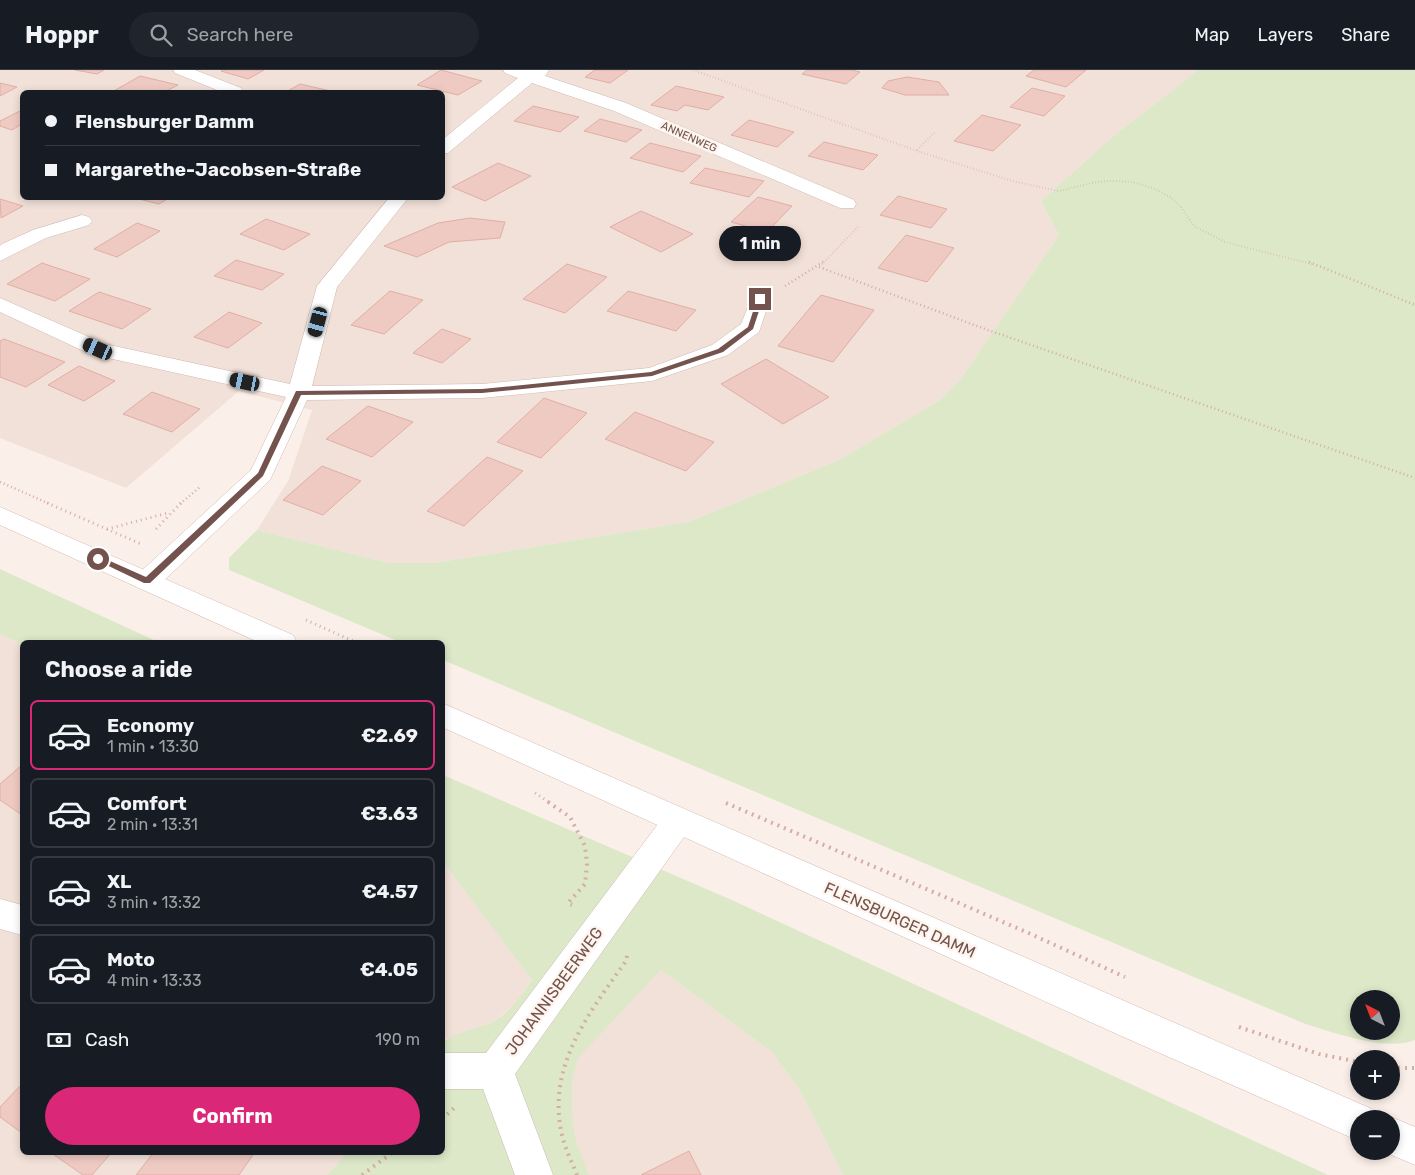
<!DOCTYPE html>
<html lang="en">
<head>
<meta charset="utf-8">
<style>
	body { margin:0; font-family:Rubik,sans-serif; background:#20242c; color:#f1f3f6; height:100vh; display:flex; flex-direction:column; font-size:19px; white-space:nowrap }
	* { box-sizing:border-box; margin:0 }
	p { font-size:16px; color:#9ea1a6 }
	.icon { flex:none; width:28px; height:28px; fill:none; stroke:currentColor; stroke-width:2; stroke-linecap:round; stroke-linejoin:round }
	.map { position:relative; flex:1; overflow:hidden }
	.side { position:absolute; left:20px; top:570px; width:425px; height:515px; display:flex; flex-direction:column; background:#171b24; border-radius:8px; box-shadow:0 2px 8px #0003 }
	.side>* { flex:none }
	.hud { position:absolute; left:20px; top:20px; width:425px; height:110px; border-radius:8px; box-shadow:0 2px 8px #0003; display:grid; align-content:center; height:110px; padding:0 25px; background:#171b24 }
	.needle { width:32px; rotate:318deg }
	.buttons { position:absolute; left:1350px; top:920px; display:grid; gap:10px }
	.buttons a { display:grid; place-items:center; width:50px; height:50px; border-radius:50%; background:#171b24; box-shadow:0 2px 8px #0003; font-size:25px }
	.end { position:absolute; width:22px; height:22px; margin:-11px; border:6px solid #74534e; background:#fff; box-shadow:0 0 0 2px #fff }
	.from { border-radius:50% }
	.bubble { position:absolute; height:35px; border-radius:18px; background:#171b24; box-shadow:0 2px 8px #0003; font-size:16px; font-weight:700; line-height:35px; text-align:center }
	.car { position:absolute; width:15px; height:30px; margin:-15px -8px; border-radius:6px; box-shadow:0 0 4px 1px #0007; background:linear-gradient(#222 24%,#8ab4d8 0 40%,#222 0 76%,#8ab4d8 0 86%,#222 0) }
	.hud b { display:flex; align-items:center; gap:18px; height:48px; font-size:19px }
	.hud b+b { border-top:1px solid #363941 }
	.hud i { width:12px; height:12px; background:#f1f3f6 }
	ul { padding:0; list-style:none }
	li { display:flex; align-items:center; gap:15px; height:70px; margin:0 10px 8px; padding:0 15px; border:2px solid #363941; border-radius:8px }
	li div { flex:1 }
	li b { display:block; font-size:19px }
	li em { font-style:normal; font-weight:700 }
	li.on { border-color:#db2777 }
	li>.icon { width:45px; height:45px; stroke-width:1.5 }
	h2 { padding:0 25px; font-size:22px; line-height:60px }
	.pay { display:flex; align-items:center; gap:12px; height:55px; padding:0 25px; font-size:19px }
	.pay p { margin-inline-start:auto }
	.action { display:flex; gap:10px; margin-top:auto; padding:10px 25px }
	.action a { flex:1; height:58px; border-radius:30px; background:#db2777; color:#fff; font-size:20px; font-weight:700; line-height:58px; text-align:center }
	header { display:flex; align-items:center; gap:30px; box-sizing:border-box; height:70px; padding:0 25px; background:#171b24; border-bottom:1px solid #363941 }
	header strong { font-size:24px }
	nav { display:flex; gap:28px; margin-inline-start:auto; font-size:18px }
	.search { width:350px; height:45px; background:#20242c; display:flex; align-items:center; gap:12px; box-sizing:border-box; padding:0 18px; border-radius:28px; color:#9ea1a6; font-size:19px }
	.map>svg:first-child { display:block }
</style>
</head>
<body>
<header>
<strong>Hoppr</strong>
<div class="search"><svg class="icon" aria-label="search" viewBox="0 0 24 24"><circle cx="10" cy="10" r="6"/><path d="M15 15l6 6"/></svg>Search here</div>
<nav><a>Map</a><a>Layers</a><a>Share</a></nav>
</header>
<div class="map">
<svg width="1415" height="1105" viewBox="0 0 1415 1105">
	<rect width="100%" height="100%" fill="#fbf0e9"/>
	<!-- residential -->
	<path fill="#f2e1d8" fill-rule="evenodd" d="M0,0H1198L1110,69L1041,131L1059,165L960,310L940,330L837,391L688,452L434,493H389L257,460L288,411L312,340L239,321L126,418L0,368ZM22,22H442V128H22Z
		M0,564L22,574V1082L347,1083L327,1105H0Z
		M443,792L532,910L515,933L496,950L473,961L446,969L443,973Z
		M661,900L772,982L798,1017L843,1105H589L577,1076L573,1052L572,1012L578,987Z"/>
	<!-- green -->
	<path fill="#dce8c8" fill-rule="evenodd" d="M1198,0H1415V970C1387,982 1331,962 1303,953L443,590L442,572H400L229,500V488L257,460L389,493H434L688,452L837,391L940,330L960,310L1059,165L1041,131L1110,69ZM1359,929H1391V961H1359Z
		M0,499L158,572L22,574L0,564Z
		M443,705L734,831L1328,1105H843L798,1017L772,982L661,900L578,988L572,1012L573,1052L577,1075L589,1105H327L347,1083L442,1082L443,973C452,962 482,959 496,950C511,940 522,924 532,910L443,792Z"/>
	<!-- building -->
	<path fill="#efcac3" stroke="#e0aea4" d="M75,0H104L97,4Z
		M223,0H264L248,9L221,1Z
		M441,0L482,11L458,25L417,15Z
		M595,0H628L610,13L585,7Z
		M807,0H852L860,2L846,14L802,4Z
		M1034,0H1086L1066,17L1026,6Z
		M140,6L178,15L164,22H112Z
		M907,7L939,12L949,25H905L882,18L888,11Z
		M0,13L17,17L0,26Z
		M300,14L335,22H286Z
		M676,16L724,27L708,40L685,35L677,41L651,35Z
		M1032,18L1065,26L1044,46L1010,37Z
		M533,36L579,47L560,62L514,51Z
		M22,40V54L12,60L0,56V51Z
		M982,45L1021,55L993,81L954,71Z
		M600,49L642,60L626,72L584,61Z
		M749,50L794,62L777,77L731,65Z
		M824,72L878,85L863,100L808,86Z
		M650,73L701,86L683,102L630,88Z
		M498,93L531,106L485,131L452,117Z
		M705,98L764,111L749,127L690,113Z
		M898,126L947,139L931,158L880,145Z
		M758,127L792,136L767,162L731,152Z
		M135,128H169L159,134Z
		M0,129L23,136L1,148Z
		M641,141L693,164L661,182L610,157Z
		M470,148L505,152L500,168L449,172L417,187L384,176L438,153Z
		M266,149L310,164L284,180L240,164Z
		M137,153L160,161L117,187L94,179Z
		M906,165L954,178L927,212L878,198Z
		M236,190L284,204L262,220L214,206Z
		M42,193L90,209L55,231L7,214Z
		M567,194L607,207L565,243L523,229Z
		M390,221L423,230L384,264L351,255Z
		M628,221L696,240L676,261L607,241Z
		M99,222L151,239L122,259L69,241Z
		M821,225L874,240L833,292L778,276Z
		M229,242L262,253L228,278L194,267Z
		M442,259L471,269L442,293L413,283Z
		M4,269L65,292L26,317L0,307V271Z
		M766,289L829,327L783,354L721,314Z
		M79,296L115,311L84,331L48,315Z
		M152,322L200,339L172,362L123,344Z
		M544,328L587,343L541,388L497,372Z
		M368,336L413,352L372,387L326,369Z
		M635,342L714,372L686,401L605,369Z
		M487,387L523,401L464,456L427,441Z
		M322,396L361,411L323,445L283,430Z
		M22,695V745L0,730V714Z
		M22,1014V1063L0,1047V1037Z
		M689,1081L701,1105H641Z
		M50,1082H112L92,1105H83Z
		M154,1082H255L239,1105H136Z"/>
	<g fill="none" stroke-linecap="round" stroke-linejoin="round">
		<!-- street casing -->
		<g stroke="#cfb9b2" stroke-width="1">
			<path id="street" d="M173,0H195L241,18L243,22H222L175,3Z
				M503,0H549L545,6L626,33L854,130L856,134L854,138H840L614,41L532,13L448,83L442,84V70L518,8L505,3Z
				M389,128H408L337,217L312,316L482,314L649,298L712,275L741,254L753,225L760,223L767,225L770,229L759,262L728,285L652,311L482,328L307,330L270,410L156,518L147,520L138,518L134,511L138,504L251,400L286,327L90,284L0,242V228L105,274L290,314L317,216Z
				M82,145L89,147L92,151L89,155L46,168L0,191V176L2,174L33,160Z
				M678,738L689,742L694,751L689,760L515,1004L553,1105H515L483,1019H442V983H486L667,742Z
				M0,829L22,835V865L0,859Z"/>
		</g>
		<!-- secondary casing -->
		<g stroke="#d4b9b2" stroke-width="1">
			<path id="secondary" d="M0,437L293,565L297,572H258L0,455Z
				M442,633L1372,1039L1377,1049H1359V1071L1119,965L442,657Z
				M1391,1047L1415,1057V1095L1382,1081H1391V1049H1387Z"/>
		</g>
		<!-- path-far3 -->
		<path stroke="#d4ada5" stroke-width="2" stroke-dasharray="0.5 2.5" stroke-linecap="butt" d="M693,0L917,81L1016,112L1059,121L1096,112L1112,111L1132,112L1153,118L1170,127L1181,137L1194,156L1225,172L1312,194
			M917,80L936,61
			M822,194L859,156"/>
		<!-- path-far2 -->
		<path stroke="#d4ada5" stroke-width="2.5" stroke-dasharray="1 3" stroke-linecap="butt" d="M1309,192L1415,235
			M819,197L985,259L1415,408
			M785,216L823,192
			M0,412L50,434
			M180,434L200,417"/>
		<!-- path-far1 -->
		<path stroke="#d4ada5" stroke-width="3" stroke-dasharray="1 4" stroke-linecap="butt" d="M47,433L141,474
			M107,459L168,443
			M156,459L181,433
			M306,550L355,572
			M535,723L550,733"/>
		<!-- path -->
		<path stroke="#d4ada5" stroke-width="4" stroke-dasharray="2 5" stroke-linecap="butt" d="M548,732L570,747L585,776L587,794L585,814L568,833L572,835
			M726,733L1024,861L1125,907
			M1239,957L1319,984L1359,992
			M1391,998H1415
			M442,1049L454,1038
			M362,1105L393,1082
			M577,1105C572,1092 565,1079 562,1065C546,997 589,943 626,891L628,881"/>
		<!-- street -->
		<use href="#street" fill="#fff" fill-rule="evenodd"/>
		<!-- secondary -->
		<use href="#secondary" fill="#fff" fill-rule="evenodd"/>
	</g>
	<!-- route -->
	<path fill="#74534e" d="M760,227L763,229L753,259L723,282L652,306L482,323L301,325L263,406L150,513H144L94,489L101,487L146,507L258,403L296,321L482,319L651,302L718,279L748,257L757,229Z"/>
	<g text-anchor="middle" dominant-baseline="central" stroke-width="5" stroke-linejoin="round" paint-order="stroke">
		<!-- far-street labels -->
		<g font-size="11" fill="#74534e" stroke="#fef5ef">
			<text transform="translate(689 67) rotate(24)">ANNENWEG</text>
		</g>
		<!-- near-street labels -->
		<g font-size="16" fill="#74534e" stroke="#fef5ef">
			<text transform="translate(900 850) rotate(24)">FLENSBURGER DAMM</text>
			<text transform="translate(554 921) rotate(-54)">JOHANNISBEERWEG</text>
		</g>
	</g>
</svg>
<div class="buttons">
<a><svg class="needle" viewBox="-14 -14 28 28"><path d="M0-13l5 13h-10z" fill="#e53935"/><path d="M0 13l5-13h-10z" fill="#9ea1a6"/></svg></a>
<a>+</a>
<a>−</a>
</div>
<i class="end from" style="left:98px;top:489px"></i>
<i class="end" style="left:760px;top:229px"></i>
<div class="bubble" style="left:719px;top:156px;width:82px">1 min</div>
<i class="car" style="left:318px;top:252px;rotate:195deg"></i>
<i class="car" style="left:98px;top:279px;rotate:294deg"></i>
<i class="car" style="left:245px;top:312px;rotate:282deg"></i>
<div class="hud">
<b><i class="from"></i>Flensburger Damm</b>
<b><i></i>Margarethe-Jacobsen-Straße</b>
</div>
<section class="side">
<h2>Choose a ride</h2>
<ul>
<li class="on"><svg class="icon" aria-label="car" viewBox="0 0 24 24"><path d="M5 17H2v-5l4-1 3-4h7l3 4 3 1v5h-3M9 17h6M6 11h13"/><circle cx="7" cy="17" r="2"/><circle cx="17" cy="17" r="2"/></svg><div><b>Economy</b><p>1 min · 13:30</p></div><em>€2.69</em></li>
<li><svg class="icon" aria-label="car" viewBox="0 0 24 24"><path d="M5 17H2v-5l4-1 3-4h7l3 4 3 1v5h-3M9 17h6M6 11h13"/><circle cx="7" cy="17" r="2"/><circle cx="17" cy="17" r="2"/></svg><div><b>Comfort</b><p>2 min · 13:31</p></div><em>€3.63</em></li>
<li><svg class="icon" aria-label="car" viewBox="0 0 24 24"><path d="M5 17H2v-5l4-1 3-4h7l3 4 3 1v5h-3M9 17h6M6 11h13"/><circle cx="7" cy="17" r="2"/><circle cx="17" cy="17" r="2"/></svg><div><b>XL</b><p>3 min · 13:32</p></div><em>€4.57</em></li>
<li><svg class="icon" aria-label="car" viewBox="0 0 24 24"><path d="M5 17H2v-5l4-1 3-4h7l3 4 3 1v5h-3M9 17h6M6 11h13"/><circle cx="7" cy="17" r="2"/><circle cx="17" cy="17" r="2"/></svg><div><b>Moto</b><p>4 min · 13:33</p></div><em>€4.05</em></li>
</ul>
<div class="pay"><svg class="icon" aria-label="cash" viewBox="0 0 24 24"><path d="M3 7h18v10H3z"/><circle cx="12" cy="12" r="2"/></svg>Cash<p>190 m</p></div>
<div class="action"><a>Confirm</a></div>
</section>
</div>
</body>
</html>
